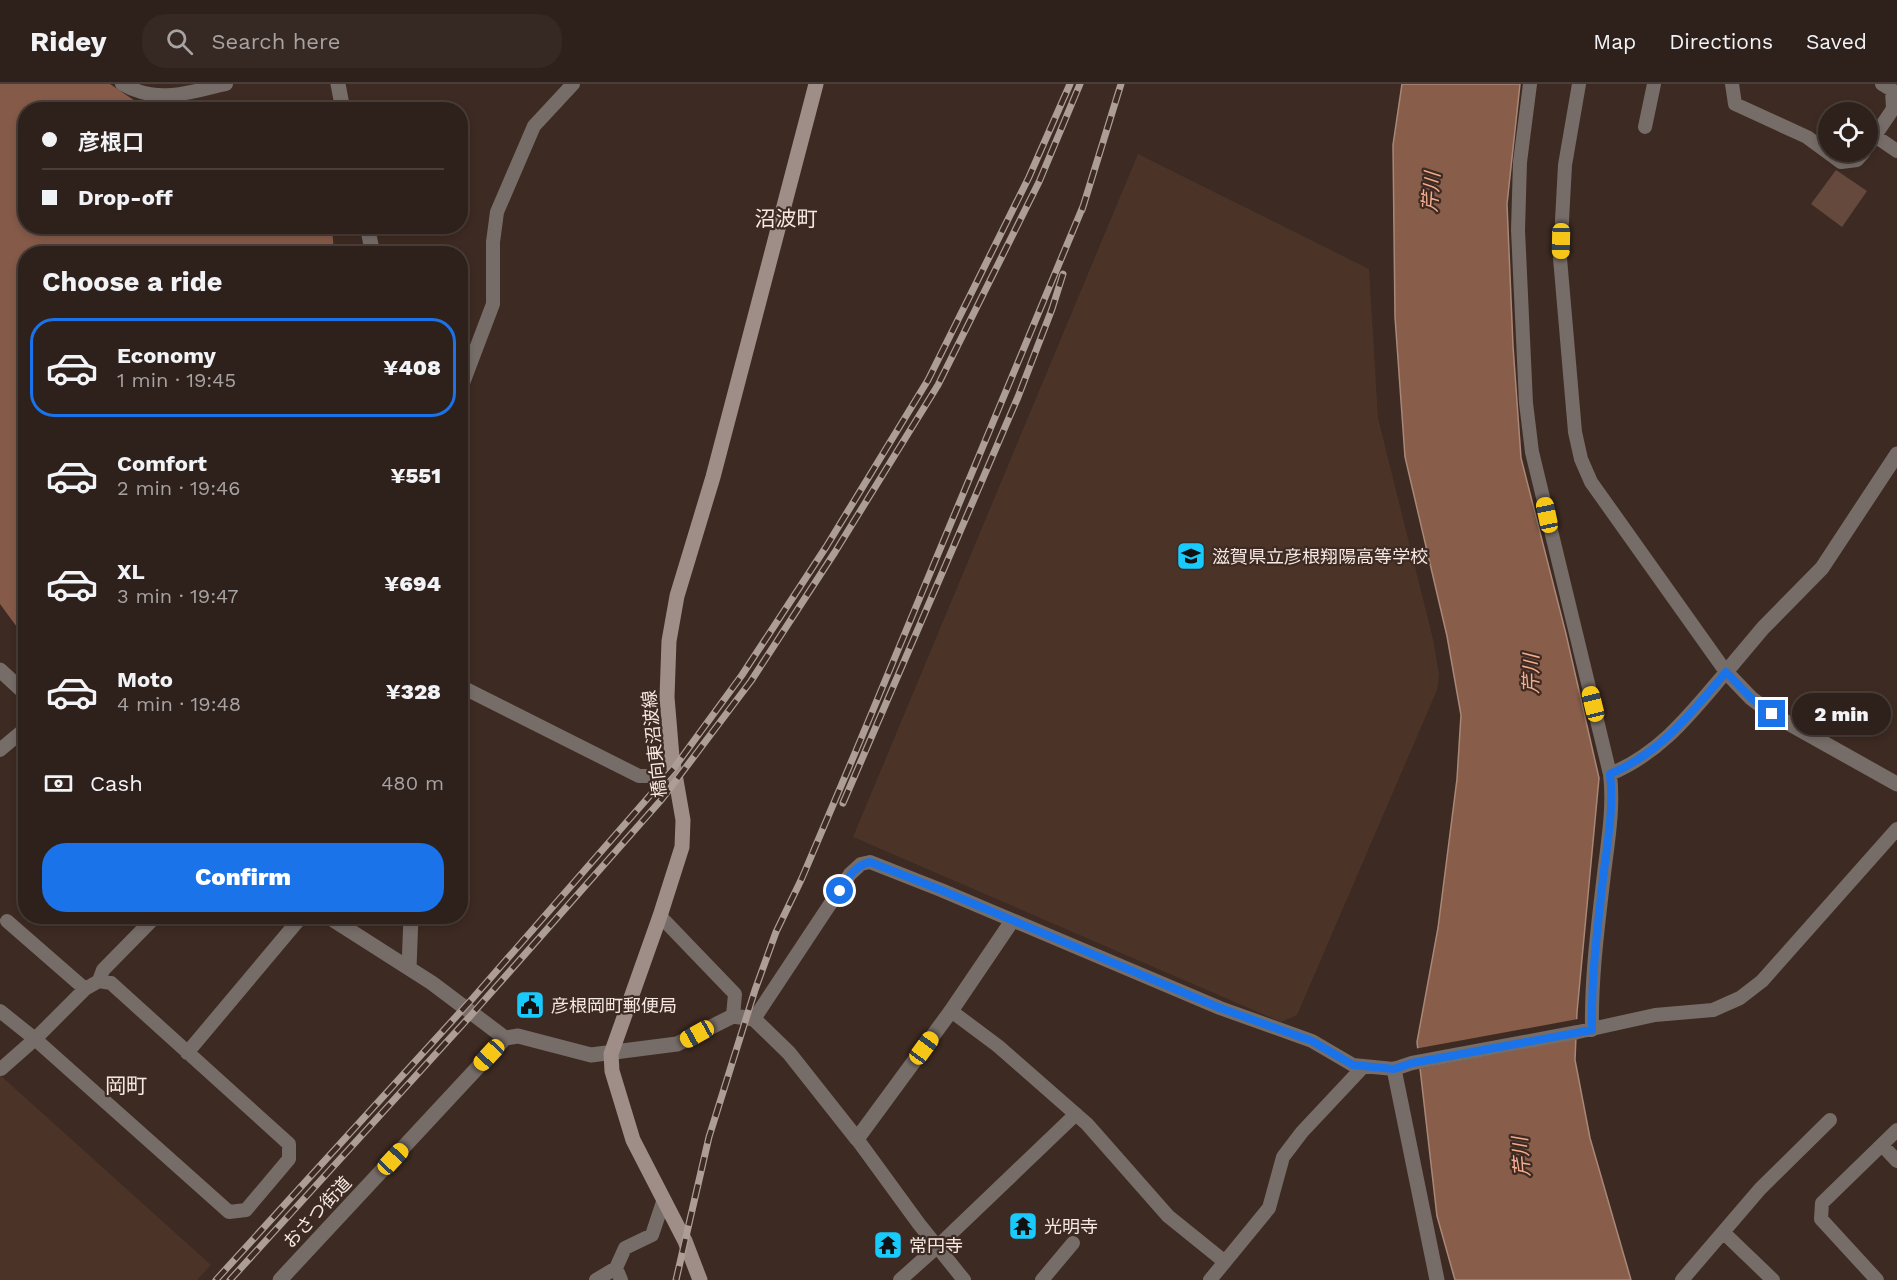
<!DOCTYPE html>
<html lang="en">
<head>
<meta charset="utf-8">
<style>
	body { margin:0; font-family:"Work Sans","Noto Sans JP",sans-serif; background:#362823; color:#f1f3f6; height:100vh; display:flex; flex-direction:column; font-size:22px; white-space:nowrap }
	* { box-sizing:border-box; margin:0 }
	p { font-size:20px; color:#a7a3a2 }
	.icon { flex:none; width:33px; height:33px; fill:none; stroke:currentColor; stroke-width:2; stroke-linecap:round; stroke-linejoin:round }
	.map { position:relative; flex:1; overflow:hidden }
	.sheet { position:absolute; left:18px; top:162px; width:450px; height:678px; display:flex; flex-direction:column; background:#2e201a; border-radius:24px; box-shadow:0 3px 9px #0003,0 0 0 2px #493e39 }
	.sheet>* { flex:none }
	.banner { position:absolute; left:18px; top:18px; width:450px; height:132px; border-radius:24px; box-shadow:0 3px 9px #0003,0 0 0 2px #493e39; display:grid; align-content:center; height:132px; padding:0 24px; background:#2e201a }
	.buttons { position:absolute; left:1818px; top:18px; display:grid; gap:12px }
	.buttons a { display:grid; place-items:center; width:60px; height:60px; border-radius:50%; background:#2e201a; box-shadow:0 3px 9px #0003,0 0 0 2px #493e39; font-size:30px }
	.end { position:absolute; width:27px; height:27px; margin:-14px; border:8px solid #1a73e8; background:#fff; box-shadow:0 0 0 3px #fff }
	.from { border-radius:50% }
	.bubble { position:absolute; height:42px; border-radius:21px; background:#2e201a; box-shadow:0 3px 9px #0003,0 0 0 2px #493e39; font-size:20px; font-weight:800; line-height:42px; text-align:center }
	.car { position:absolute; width:18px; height:36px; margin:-18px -9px; border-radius:8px; box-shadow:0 0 4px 2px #0007; background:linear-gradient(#f5c518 24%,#345 0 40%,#f5c518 0 76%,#345 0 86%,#f5c518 0) }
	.banner b { display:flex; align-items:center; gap:21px; height:57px; font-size:22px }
	.banner b+b { border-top:2px solid #493e39 }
	.banner i { width:15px; height:15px; background:#f1f3f6 }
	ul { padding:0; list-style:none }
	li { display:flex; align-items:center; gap:18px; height:99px; margin:0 12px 9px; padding:0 12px; border:3px solid transparent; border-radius:24px }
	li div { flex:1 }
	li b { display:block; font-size:22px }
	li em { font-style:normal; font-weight:800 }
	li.selected { border-color:#1a73e8 }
	li>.icon { width:54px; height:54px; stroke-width:1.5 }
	h2 { padding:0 24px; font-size:27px; line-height:72px }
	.pay { display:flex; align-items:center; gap:15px; height:66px; padding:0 24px; font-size:22px }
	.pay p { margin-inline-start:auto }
	.cta { display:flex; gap:12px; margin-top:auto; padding:12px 24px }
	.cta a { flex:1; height:69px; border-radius:24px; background:#1a73e8; color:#fff; font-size:24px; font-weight:800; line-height:69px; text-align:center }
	header { display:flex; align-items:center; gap:36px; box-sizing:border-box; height:84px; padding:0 30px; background:#2e201a; border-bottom:2px solid #493e39 }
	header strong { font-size:28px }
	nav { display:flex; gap:33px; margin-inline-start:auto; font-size:21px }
	.search { width:420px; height:54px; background:#362823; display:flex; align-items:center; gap:15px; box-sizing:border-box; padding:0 21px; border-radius:24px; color:#a7a3a2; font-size:22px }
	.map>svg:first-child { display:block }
</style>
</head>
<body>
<header>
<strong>Ridey</strong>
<div class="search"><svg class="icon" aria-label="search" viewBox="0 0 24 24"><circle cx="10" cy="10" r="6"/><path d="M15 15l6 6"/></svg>Search here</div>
<nav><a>Map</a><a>Directions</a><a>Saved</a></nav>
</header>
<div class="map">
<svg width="1897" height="1196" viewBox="0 0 1897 1196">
	<rect width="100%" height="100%" fill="#3d2a22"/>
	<!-- built -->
	<path fill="#4b3328" d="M1138,70L1369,185L1378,334L1433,555L1439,590L1437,606L1297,931L1281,938L853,753Z
		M0,991L211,1181L197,1196H0Z"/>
	<!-- green -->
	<path fill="#65493d" d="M1836,86L1867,107L1842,143L1811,120Z"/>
	<!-- forest -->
	<path fill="#855a48" d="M0,0H110L147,25L26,26V142L332,143L334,169L26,170L25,554L0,520Z"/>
	<!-- water -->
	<path fill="#885d4a" stroke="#a98778" stroke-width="1.5" d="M1402,0H1520L1507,120L1513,262L1521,374L1566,550L1599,694L1577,928L1575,976L1590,1054L1631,1196H1455L1437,1132L1417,958L1438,844L1457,695L1461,631L1447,552L1405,373L1395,233L1393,61Z"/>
	<!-- pier -->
	<path fill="#3d2a22" d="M1578,935L1579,954L1417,985L1414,965Z"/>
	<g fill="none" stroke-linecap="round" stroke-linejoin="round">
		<!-- minor -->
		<path stroke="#766c68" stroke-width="14" d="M122,0C159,21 189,8 226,0
			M1530,0L1520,78L1518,146L1526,319L1532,368L1610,690C1614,723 1608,757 1604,790C1598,842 1591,893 1592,946
			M1579,0L1565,81L1560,174L1575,348L1581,375L1591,398L1726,588C1691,629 1661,669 1610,690
			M1732,0L1735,20L1807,53L1841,78L1857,76L1864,68
			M1645,43L1654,0
			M1875,52L1897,67
			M1868,62L1893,25L1892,6L1882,0
			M460,307L493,220V158L497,128L534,42L573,0
			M460,602L639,692H651
			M0,666L26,644
			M660,832L735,910L733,932
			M7,837L85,905
			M99,897L111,899L289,1060V1075L246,1126L229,1128L35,955L85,905Z
			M99,897L103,886L156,832
			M0,927L35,955L1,985
			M951,927L998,962L1087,1040L1168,1132L1225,1178
			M754,935L850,790L861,780L870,778L941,806L1220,924L1312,957L1353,981L1394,985L1412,979L1578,948L1655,931L1713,926L1740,914L1762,897L1897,745
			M187,969L302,832
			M857,1055L919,1140L964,1196
			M1882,1061L1897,1077
			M1723,1148L1773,1196
			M596,1196L616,1184
			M621,1196L616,1184L625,1164L652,1151L663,1118
			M900,1196L938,1162L1076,1030
			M1042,1196L1073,1159
			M1210,1196L1269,1124L1283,1073L1302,1048L1363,983
			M1682,1196L1760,1105L1830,1036
			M1877,1196L1821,1135L1822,1119L1897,1046"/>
		<!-- tertiary -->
		<path stroke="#766c68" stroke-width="15" d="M338,0L343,26
			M367,142L373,170
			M1897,370L1822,484L1763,544L1726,588L1751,614L1772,630L1897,700
			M0,586L26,610
			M327,832L432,899L505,954L518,952L591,971L677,960L733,932L754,935L789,969L857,1055L951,927L1012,837
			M409,884L411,832
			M1394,985L1437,1196
			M280,1196L505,954"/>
		<!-- secondary -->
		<path stroke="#9e8e87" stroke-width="15" d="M700,1196L685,1157L633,1056L612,987L611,970L660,832L682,763L683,736L672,673L667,613L669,557L677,512L713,393L816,0"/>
		<!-- rail casing -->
		<g stroke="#ac9d96" stroke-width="7">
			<path id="rail" d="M1082,126L1121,0
				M843,719L1018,313L1052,225L1063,190
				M216,1196L473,914L653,708L674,684L742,591L826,463L928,296L1029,93L1070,0
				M230,1196L473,929L662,715L751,597L835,468L938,301L1039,98L1080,0
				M676,1196L709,1053L755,906L776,848L802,794L855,669L1084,120"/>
		</g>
		<!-- rail -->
		<use href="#rail" stroke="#3d2a22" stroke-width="4.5" stroke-dasharray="14" stroke-linecap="butt"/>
	</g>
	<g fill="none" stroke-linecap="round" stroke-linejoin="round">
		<!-- route -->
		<path stroke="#1a73e8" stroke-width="8" d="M840,807C848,794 854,782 870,778L941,806L1220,924L1312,957L1353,981L1394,985L1412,979L1592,946C1591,892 1598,839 1604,786C1608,754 1614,722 1610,690C1661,669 1691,629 1726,588L1751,614L1772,630"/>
	</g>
	<!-- icons -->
	<defs>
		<g id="school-square" transform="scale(1.5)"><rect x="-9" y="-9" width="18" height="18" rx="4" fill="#19cafc" stroke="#3d2a22"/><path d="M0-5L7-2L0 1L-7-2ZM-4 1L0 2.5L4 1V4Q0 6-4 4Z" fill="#111"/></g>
		<g id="civic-square" transform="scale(1.5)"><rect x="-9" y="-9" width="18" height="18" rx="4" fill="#19cafc" stroke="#3d2a22"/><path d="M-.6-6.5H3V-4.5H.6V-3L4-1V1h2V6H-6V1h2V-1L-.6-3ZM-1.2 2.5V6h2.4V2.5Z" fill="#111"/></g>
		<g id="temple-square" transform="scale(1.5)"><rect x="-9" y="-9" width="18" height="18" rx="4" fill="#19cafc" stroke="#3d2a22"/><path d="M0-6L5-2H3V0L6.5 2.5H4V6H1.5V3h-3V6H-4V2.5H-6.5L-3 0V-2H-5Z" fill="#111"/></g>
	</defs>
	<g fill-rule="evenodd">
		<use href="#school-square" x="1191" y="472"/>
		<use href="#civic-square" x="530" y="921"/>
		<use href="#temple-square" x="1023" y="1142"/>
		<use href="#temple-square" x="888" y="1161"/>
	</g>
	<g text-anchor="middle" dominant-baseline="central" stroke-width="4.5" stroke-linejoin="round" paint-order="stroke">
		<!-- poi labels -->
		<g font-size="18" fill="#f5e8e2" stroke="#3d2a22" text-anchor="start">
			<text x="1212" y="472">滋賀県立彦根翔陽高等学校</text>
			<text x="551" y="921">彦根岡町郵便局</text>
			<text x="1044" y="1142">光明寺</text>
			<text x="909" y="1161">常円寺</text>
		</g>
		<!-- street labels -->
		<g font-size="18" fill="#f5e8e2" stroke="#3d2a22">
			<text transform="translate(654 660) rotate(-96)">橋向東沼波線</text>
			<text transform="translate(317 1128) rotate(-47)">おさつ街道</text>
		</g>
		<!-- water labels -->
		<g font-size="20" font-style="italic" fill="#f4ae8f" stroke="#3d2a22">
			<text transform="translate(1431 108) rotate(-86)">芹川</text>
			<text transform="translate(1531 590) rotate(-90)">芹川</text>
			<text transform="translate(1521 1073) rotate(-94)">芹川</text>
		</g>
		<!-- quarter labels -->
		<g font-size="21" fill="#f5e8e2" stroke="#3d2a22">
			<text x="786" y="134">沼波町</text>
			<text x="126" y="1001">岡町</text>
		</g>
	</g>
</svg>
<div class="buttons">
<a><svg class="icon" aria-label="locate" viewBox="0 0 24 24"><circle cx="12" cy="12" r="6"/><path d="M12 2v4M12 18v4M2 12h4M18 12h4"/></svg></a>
</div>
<i class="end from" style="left:840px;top:807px"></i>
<i class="end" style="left:1772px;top:630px"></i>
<div class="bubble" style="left:1792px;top:609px;width:99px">2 min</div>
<i class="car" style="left:1561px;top:157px;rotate:181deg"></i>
<i class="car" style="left:1547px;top:431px;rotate:348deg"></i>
<i class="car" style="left:1593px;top:620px;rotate:346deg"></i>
<i class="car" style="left:697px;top:950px;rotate:241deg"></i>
<i class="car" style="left:924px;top:964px;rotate:36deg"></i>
<i class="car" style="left:489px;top:971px;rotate:223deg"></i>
<i class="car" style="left:393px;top:1075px;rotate:43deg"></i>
<div class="banner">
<b><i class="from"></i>彦根口</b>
<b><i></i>Drop-off</b>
</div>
<section class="sheet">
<h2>Choose a ride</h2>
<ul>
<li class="selected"><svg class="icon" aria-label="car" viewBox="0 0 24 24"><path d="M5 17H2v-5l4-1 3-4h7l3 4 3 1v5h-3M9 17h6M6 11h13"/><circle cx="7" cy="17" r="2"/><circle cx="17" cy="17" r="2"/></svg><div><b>Economy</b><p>1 min · 19:45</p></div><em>¥408</em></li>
<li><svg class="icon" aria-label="car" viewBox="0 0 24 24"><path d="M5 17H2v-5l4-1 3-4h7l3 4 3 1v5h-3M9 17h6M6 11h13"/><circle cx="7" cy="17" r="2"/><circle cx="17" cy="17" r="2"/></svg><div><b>Comfort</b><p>2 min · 19:46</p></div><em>¥551</em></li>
<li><svg class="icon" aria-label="car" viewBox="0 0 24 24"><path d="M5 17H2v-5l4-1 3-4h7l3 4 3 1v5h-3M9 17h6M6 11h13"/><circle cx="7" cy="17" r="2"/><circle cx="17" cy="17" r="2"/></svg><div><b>XL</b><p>3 min · 19:47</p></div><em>¥694</em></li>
<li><svg class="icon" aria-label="car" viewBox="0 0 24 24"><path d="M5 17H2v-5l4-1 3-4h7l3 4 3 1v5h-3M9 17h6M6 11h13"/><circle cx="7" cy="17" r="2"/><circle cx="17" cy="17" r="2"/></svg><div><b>Moto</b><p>4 min · 19:48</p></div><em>¥328</em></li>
</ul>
<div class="pay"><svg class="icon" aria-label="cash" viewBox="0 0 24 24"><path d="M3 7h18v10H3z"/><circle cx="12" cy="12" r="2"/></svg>Cash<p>480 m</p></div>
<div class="cta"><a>Confirm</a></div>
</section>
</div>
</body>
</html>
